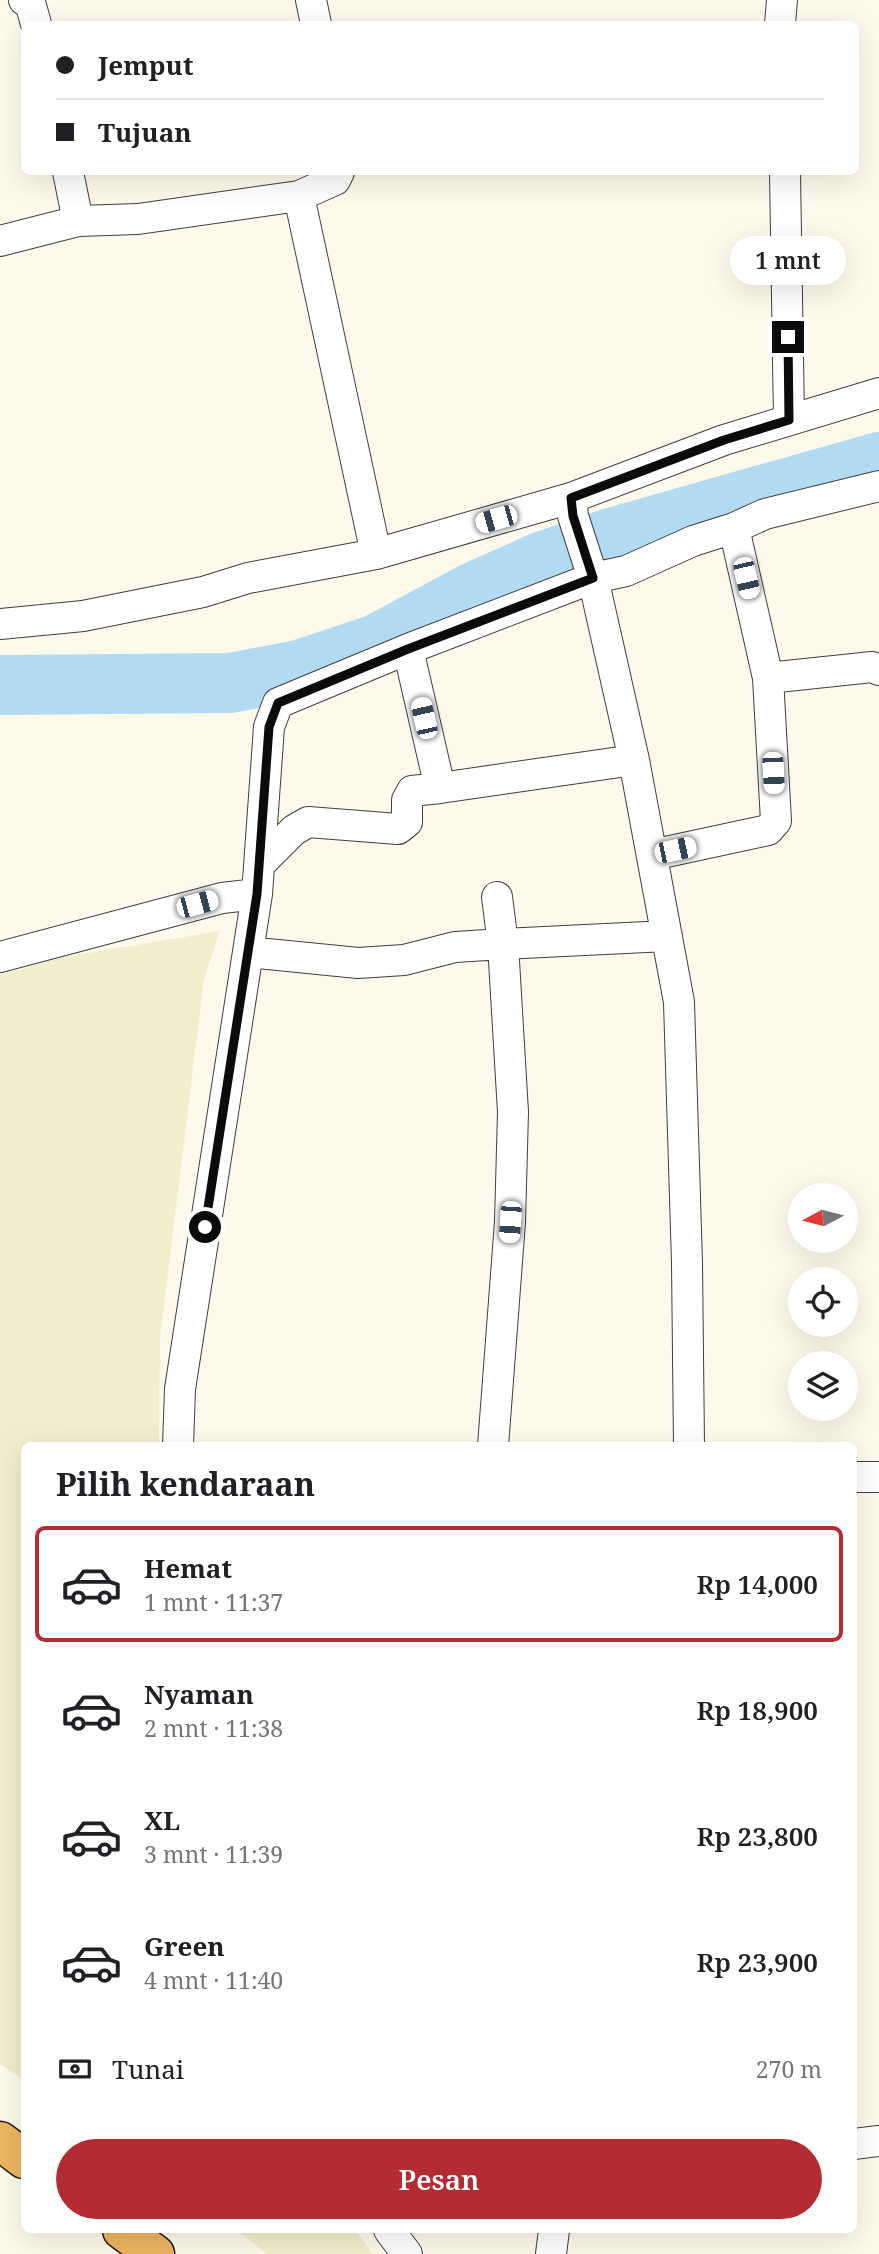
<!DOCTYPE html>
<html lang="id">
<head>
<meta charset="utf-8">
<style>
	body { margin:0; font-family:"Noto Serif",serif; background:#f2f2f2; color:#202124; height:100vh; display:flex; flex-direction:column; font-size:26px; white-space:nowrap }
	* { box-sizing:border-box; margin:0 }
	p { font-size:23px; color:#757577 }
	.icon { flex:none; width:38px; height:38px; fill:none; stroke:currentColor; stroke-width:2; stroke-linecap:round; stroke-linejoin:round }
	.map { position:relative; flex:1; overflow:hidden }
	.panel { position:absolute; left:21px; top:1442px; width:836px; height:791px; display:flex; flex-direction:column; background:#fff; border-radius:10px; box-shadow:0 7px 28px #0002 }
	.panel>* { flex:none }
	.guide { position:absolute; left:21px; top:21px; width:838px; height:154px; border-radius:10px; box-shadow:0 7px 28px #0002; display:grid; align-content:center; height:154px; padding:0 35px; background:#fff }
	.needle { width:46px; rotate:263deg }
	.fabs { position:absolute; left:788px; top:1183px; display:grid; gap:14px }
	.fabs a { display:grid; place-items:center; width:70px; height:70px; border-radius:50%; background:#fff; box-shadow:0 7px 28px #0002; font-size:35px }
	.end { position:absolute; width:32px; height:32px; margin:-16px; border:9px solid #0b0b0b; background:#fff; box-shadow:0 0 0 4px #fff }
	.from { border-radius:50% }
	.bubble { position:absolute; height:49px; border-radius:24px; background:#fff; box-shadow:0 7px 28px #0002; font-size:23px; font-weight:600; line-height:49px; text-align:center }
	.car { position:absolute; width:21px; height:42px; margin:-21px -10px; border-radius:9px; box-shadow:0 0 5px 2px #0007; background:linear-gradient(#fff 24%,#345 0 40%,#fff 0 76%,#345 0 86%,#fff 0) }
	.guide b { display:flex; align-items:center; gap:24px; height:66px; font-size:26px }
	.guide b+b { border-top:2px solid #e0e0e0 }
	.guide i { width:18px; height:18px; background:#202124 }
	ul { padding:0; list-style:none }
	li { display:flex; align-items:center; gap:21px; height:116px; margin:0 14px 10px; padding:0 21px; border:4px solid transparent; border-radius:10px }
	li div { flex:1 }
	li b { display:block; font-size:26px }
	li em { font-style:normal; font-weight:600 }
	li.selected { border-color:#b32c33 }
	li>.icon { width:63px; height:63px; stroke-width:1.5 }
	h2 { padding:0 35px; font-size:32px; line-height:84px }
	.pay { display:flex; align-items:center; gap:18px; height:77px; padding:0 35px; font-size:26px }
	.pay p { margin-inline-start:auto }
	.action { display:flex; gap:14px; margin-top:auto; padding:14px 35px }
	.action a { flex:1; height:80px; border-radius:42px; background:#b32c33; color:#fff; font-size:28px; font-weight:600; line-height:80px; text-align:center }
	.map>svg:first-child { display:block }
</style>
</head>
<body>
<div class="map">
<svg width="879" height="2254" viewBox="0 0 879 2254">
	<rect width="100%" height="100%" fill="#fefaeb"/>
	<!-- farmland -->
	<path fill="#f2eecd" d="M220,931L204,979L160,1339L159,1445L24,1446V2080L0,2064V975L64,957Z
		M237,2230H355L373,2254H267Z"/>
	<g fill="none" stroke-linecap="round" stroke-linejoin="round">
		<!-- river -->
		<path stroke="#b2dbf2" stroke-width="60" d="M0,685L230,683L299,670L377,644L474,592L541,562L614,537L879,462"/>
		<!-- minor casing -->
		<g stroke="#3e3e3e" stroke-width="32">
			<path id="minor" d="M24,0L30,2L36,24
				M311,0L316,24
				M780,24L782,0
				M68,172L78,221
				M785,172L789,420
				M0,241L78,221L138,219L299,196L335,180L339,172
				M571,498L724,440L879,393
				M734,528L768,678L872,667L879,670
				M0,624L83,616L203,592L248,578L376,554
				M408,649L440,788L634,760
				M652,855L768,830L776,821L768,678
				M259,865L294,830L308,822L398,829L407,822V800L412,791L440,788
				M257,894L269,727L278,703L408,649L593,578L573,516L571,498L376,554L299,196
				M248,952L358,963L404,960L455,947L503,944L497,897
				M0,957L222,898L257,894L180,1389L178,1446
				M493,1446L510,1222L513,1112L503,944L667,936
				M689,1446L687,1263L679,1002L634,760L593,578L626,571L693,541L734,528L765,514L879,486
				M854,1477H879
				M854,2144L879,2141
				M389,2230L407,2254
				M551,2254L554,2230"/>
		</g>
		<!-- trunk casing -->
		<g stroke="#1c1c1c" stroke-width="41">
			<path id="trunk" d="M0,2141L24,2159
				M122,2230L155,2254"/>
		</g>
		<!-- minor -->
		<use href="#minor" stroke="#fff" stroke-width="30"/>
		<!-- trunk -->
		<use href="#trunk" stroke="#eeb561" stroke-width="38"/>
	</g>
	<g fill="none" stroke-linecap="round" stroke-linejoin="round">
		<!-- route -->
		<path stroke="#0b0b0b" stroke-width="9" d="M205,1227L257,894L269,727L278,703L408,649L593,578L573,516L571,498L724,440L789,420L788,337"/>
	</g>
</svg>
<div class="fabs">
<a><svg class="needle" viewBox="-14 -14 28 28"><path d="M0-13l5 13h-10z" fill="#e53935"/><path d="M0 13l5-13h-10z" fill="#757577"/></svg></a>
<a><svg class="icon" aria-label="locate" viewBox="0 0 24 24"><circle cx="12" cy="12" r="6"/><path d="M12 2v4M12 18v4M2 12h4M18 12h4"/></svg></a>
<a><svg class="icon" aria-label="layers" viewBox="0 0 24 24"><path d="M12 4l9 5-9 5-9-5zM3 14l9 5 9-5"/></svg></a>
</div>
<i class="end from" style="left:205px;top:1227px"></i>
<i class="end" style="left:788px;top:337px"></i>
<div class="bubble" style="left:730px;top:236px;width:116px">1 mnt</div>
<i class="car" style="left:496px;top:519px;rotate:254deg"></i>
<i class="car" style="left:746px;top:578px;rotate:167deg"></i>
<i class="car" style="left:424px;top:718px;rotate:347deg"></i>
<i class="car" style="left:773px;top:773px;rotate:177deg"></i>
<i class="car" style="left:675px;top:850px;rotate:78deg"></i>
<i class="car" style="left:197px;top:904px;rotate:75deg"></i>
<i class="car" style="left:510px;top:1222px;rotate:184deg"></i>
<div class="guide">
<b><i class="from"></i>Jemput</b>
<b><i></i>Tujuan</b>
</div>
<section class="panel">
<h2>Pilih kendaraan</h2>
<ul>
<li class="selected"><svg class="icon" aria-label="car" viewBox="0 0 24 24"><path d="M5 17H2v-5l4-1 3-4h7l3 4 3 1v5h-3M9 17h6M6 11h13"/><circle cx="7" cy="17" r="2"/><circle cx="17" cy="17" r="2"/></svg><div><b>Hemat</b><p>1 mnt · 11:37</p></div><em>Rp 14,000</em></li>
<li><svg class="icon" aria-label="car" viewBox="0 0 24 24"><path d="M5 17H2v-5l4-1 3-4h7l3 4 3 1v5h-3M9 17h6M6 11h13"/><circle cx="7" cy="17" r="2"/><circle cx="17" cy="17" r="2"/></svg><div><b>Nyaman</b><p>2 mnt · 11:38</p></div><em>Rp 18,900</em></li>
<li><svg class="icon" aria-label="car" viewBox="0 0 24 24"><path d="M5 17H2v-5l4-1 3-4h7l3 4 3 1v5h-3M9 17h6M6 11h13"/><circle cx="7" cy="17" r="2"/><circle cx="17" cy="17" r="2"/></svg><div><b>XL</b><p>3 mnt · 11:39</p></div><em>Rp 23,800</em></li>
<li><svg class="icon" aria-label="car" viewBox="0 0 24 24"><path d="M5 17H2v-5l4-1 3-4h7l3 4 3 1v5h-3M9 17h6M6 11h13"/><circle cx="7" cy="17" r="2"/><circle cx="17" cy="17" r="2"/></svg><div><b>Green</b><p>4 mnt · 11:40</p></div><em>Rp 23,900</em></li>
</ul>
<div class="pay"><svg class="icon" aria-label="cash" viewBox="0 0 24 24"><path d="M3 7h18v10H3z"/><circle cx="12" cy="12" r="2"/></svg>Tunai<p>270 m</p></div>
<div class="action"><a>Pesan</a></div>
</section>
</div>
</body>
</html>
